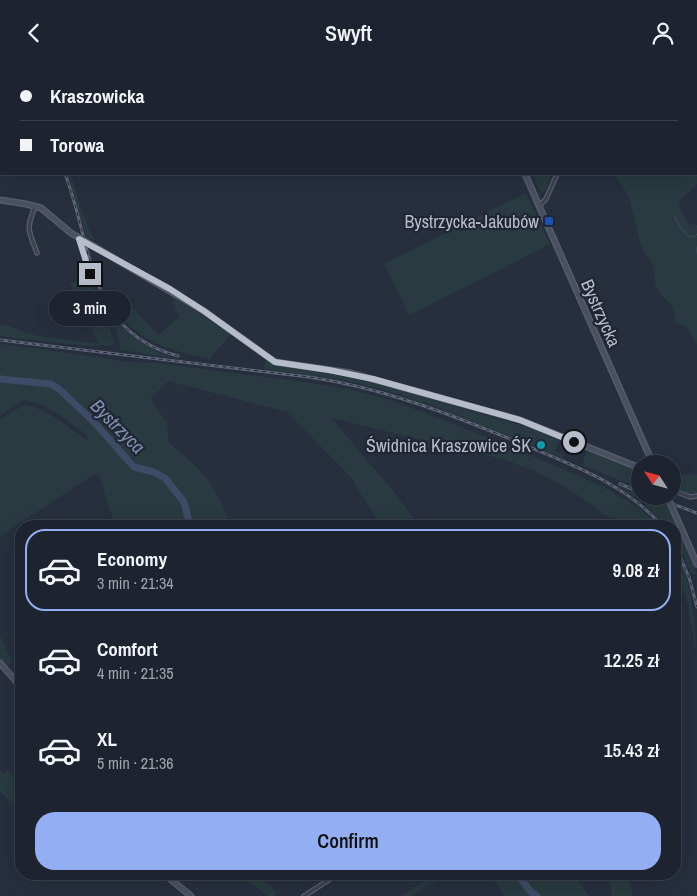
<!DOCTYPE html>
<html lang="en">
<head>
<meta charset="utf-8">
<style>
	body { margin:0; font-family:"Archivo Narrow",sans-serif; background:#2a2f3b; color:#f1f3f6; height:100vh; display:flex; flex-direction:column; font-size:19px; white-space:nowrap }
	* { box-sizing:border-box; margin:0 }
	p { font-size:16px; color:#a0a4aa }
	.icon { flex:none; width:28px; height:28px; fill:none; stroke:currentColor; stroke-width:2; stroke-linecap:round; stroke-linejoin:round }
	.map { position:relative; flex:1; overflow:hidden }
	.side { position:absolute; left:15px; top:455px; width:666px; height:360px; display:flex; flex-direction:column; background:#1d232f; border-radius:20px; box-shadow:0 5px 20px #0002,0 0 0 1px #3b404b }
	.side>* { flex:none }
	.banner { position:absolute; left:0px; top:0px; width:698px; height:110px; box-shadow:0 5px 20px #0002,0 0 0 1px #3b404b; display:grid; align-content:center; height:110px; padding:0 20px; background:#1d232f }
	.needle { width:32px; rotate:306deg }
	.controls { position:absolute; left:631px; top:390px; display:grid; gap:10px }
	.controls a { display:grid; place-items:center; width:50px; height:50px; border-radius:50%; background:#1d232f; box-shadow:0 5px 20px #0002,0 0 0 1px #3b404b; font-size:25px }
	.end { position:absolute; width:22px; height:22px; margin:-11px; border:6px solid #b7bcca; background:#111; box-shadow:0 0 0 2px #111 }
	.from { border-radius:50% }
	.bubble { position:absolute; height:35px; border-radius:18px; background:#1d232f; box-shadow:0 5px 20px #0002,0 0 0 1px #3b404b; font-size:16px; font-weight:600; line-height:35px; text-align:center }
	.banner b { display:flex; align-items:center; gap:18px; height:48px; font-size:19px }
	.banner b+b { border-top:1px solid #3b404b }
	.banner i { width:12px; height:12px; background:#f1f3f6 }
	ul { padding:9px 0 0; list-style:none }
	li { display:flex; align-items:center; gap:15px; height:82px; margin:0 10px 8px; padding:0 10px; border:2px solid transparent; border-radius:20px }
	li div { flex:1 }
	li b { display:block; font-size:19px }
	li em { font-style:normal; font-weight:600 }
	li.on { border-color:#93aef3 }
	li>.icon { width:45px; height:45px; stroke-width:1.5 }
	.action { display:flex; gap:10px; margin-top:auto; padding:10px 20px }
	.action a { flex:1; height:58px; border-radius:20px; background:#93aef3; color:#111; font-size:20px; font-weight:600; line-height:58px; text-align:center }
	header { display:flex; justify-content:space-between; align-items:center; height:65px; padding:0 20px; background:#1d232f; font-size:22px; font-weight:600 }
	.map>svg:first-child { display:block }
</style>
</head>
<body>
<header><svg class="icon" aria-label="back" viewBox="0 0 24 24"><path d="M15 5l-7 7 7 7"/></svg>Swyft<svg class="icon" aria-label="person" viewBox="0 0 24 24"><circle cx="12" cy="8" r="4"/><path d="M4 21q1-7 8-7t8 7"/></svg></header>
<div class="map">
<svg width="697" height="831" viewBox="0 0 697 831">
	<rect width="100%" height="100%" fill="#272f3f"/>
	<!-- green -->
	<path fill="#293b40" d="M696,89L697,119L679,136L681,146L689,159L697,160V280L686,261L676,258L673,242L660,228L655,219L654,202L641,181L629,132L615,109H696Z
		M66,109H71L81,144L94,175L87,172Z
		M533,109H552L546,124L541,129Z
		M526,128L550,179L409,250L384,199Z
		M88,211L94,229L109,261L114,279C107,283 102,278 94,282L0,271V259L5,260L37,271L99,279L70,219Z
		M170,229L231,269L211,292L212,295C178,287 146,280 122,253L133,243L158,270L179,252Z
		M106,244C126,270 144,283 175,293L121,285L116,264Z
		M0,279L111,294L126,297L156,298L297,316L348,324L383,333L412,343L461,362L559,402L603,422L638,442L659,461H636L624,458L603,449L572,426L537,407L506,395L331,353L394,427L419,461H381L350,411L287,347L168,316L150,334L167,358L169,378C203,406 216,418 230,461H115L99,409L93,410L0,471V354L24,340C49,344 68,362 87,376V370C69,357 47,338 24,335L0,351Z
		M266,295L276,301L326,308L361,314L533,364L560,374L555,386L564,390L563,393C502,369 443,341 380,324C342,313 302,309 263,304Z
		M587,385L640,406V423L582,400Z
		M697,409V429L686,428L673,423V411Z
		M618,420L640,430V431L667,440L697,509L692,510L675,474V461H665L647,441Z
		M675,482C689,504 697,563 696,587L688,540L675,496Z
		M0,570L12,597L6,602L0,594Z
		M0,706L3,709L7,706L21,716V743L18,744L0,726Z
		M239,809H254L277,827L274,831H268Z
		M437,809H441V811L413,831H401Z
		M490,809H574L589,831H504Z
		M608,809H627L633,831H612Z"/>
	<g fill="none" stroke-linecap="round" stroke-linejoin="round">
		<!-- stream -->
		<path stroke="#3d4b67" stroke-width="1" d="M674,150L680,162L689,172H694L697,169
			M697,182V188"/>
		<!-- river -->
		<path stroke="#3d4b67" stroke-width="7" d="M0,314L51,319L59,324L93,356L134,402L154,407L165,413L184,437L190,461
			M517,809L531,827L537,831"/>
		<!-- street casing -->
		<g stroke="#595f6d" stroke-width="5.5">
			<path id="street" d="M624,1L626,0
				M35,141C26,165 28,164 37,188
				M539,141L546,134L557,109
				M79,174L90,209
				M672,425L690,432L697,431
				M304,831L338,809"/>
		</g>
		<!-- secondary casing -->
		<g stroke="#595f6d" stroke-width="7">
			<path id="secondary" d="M477,0L478,1
				M525,109L653,399
				M0,135L26,139L41,143L71,168L204,246L275,297L351,308L520,355L640,403
				M674,447L697,499
				M0,598L21,622
				M164,809L191,831"/>
		</g>
		<!-- street -->
		<use href="#street" stroke="#3b414f" stroke-width="3"/>
		<!-- secondary -->
		<use href="#secondary" stroke="#495062" stroke-width="4.5"/>
		<!-- rail casing -->
		<g stroke="#5d6576" stroke-width="3">
			<path id="rail" d="M0,6L1,8
				M65,109C93,181 86,267 178,291
				M0,275L309,312C384,323 453,350 522,379C572,400 626,419 662,461
				M620,419L640,427
				M651,431L697,448
				M675,480L689,512L697,542"/>
		</g>
		<!-- rail -->
		<use href="#rail" stroke="#202634" stroke-width="1" stroke-dasharray="4" stroke-linecap="butt"/>
		<!-- secondary-bridge casing -->
		<g stroke="#595f6d" stroke-width="7" stroke-linecap="butt">
			<path id="secondary-bridge" d="M667,431L674,447"/>
		</g>
		<!-- secondary-bridge -->
		<use href="#secondary-bridge" stroke="#495062" stroke-width="4.5"/>
	</g>
	<g fill="none" stroke-linecap="round" stroke-linejoin="round">
		<!-- route -->
		<path stroke="#b7bcca" stroke-width="6" d="M90,209L79,174L170,224L204,246L275,297L329,305L373,314L520,355L574,377"/>
	</g>
	<!-- markers -->
	<rect fill="#1a4fb4" stroke="#202634" stroke-width="2" x="544" y="151" width="10" height="10" rx="2.5"/>
	<circle fill="#0f9aa8" stroke="#202634" stroke-width="2" cx="541" cy="380" r="5"/>
	<g text-anchor="middle" dominant-baseline="central" stroke-width="4.5" stroke-linejoin="round" paint-order="stroke">
		<!-- poi labels -->
		<g font-size="18" fill="#b7bcca" stroke="#202634" text-anchor="end">
			<text x="539" y="156">Bystrzycka-Jakubów</text>
			<text x="531" y="380">Świdnica Kraszowice ŚK</text>
		</g>
		<!-- street labels -->
		<g font-size="18" fill="#b7bcca" stroke="#202634">
			<text transform="translate(601 248) rotate(66)">Bystrzycka</text>
		</g>
		<!-- water labels -->
		<g font-size="19" font-style="italic" fill="#808fb0" stroke="#202634">
			<text transform="translate(118 361) rotate(45)">Bystrzyca</text>
		</g>
	</g>
</svg>
<div class="controls">
<a><svg class="needle" viewBox="-14 -14 28 28"><path d="M0-13l5 13h-10z" fill="#e53935"/><path d="M0 13l5-13h-10z" fill="#a0a4aa"/></svg></a>
</div>
<i class="end from" style="left:574px;top:377px"></i>
<i class="end" style="left:90px;top:209px"></i>
<div class="bubble" style="left:49px;top:226px;width:82px">3 min</div>
<div class="banner">
<b><i class="from"></i>Kraszowicka</b>
<b><i></i>Torowa</b>
</div>
<section class="side">
<ul>
<li class="on"><svg class="icon" aria-label="car" viewBox="0 0 24 24"><path d="M5 17H2v-5l4-1 3-4h7l3 4 3 1v5h-3M9 17h6M6 11h13"/><circle cx="7" cy="17" r="2"/><circle cx="17" cy="17" r="2"/></svg><div><b>Economy</b><p>3 min · 21:34</p></div><em>9.08 zł</em></li>
<li><svg class="icon" aria-label="car" viewBox="0 0 24 24"><path d="M5 17H2v-5l4-1 3-4h7l3 4 3 1v5h-3M9 17h6M6 11h13"/><circle cx="7" cy="17" r="2"/><circle cx="17" cy="17" r="2"/></svg><div><b>Comfort</b><p>4 min · 21:35</p></div><em>12.25 zł</em></li>
<li><svg class="icon" aria-label="car" viewBox="0 0 24 24"><path d="M5 17H2v-5l4-1 3-4h7l3 4 3 1v5h-3M9 17h6M6 11h13"/><circle cx="7" cy="17" r="2"/><circle cx="17" cy="17" r="2"/></svg><div><b>XL</b><p>5 min · 21:36</p></div><em>15.43 zł</em></li>
</ul>
<div class="action"><a>Confirm</a></div>
</section>
</div>
</body>
</html>
